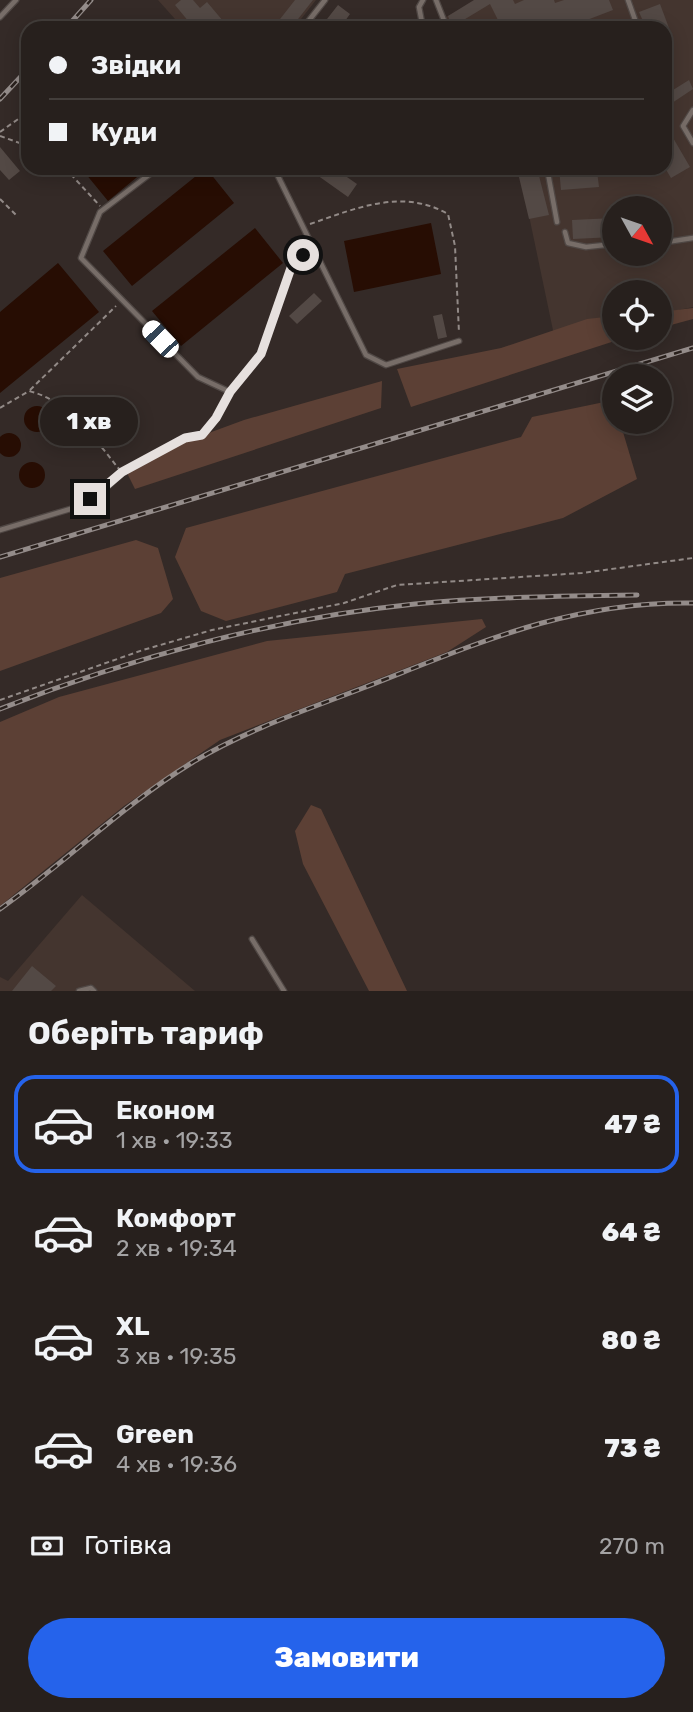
<!DOCTYPE html>
<html lang="uk">
<head>
<meta charset="utf-8">
<style>
	body { margin:0; font-family:Rubik,sans-serif; background:#332d2a; color:#f1f3f6; height:100vh; display:flex; flex-direction:column; font-size:26px; white-space:nowrap }
	* { box-sizing:border-box; margin:0 }
	p { font-size:23px; color:#a4a3a4 }
	.icon { flex:none; width:38px; height:38px; fill:none; stroke:currentColor; stroke-width:2; stroke-linecap:round; stroke-linejoin:round }
	.map { position:relative; height:991px; overflow:hidden }
	.drawer { display:flex; flex-direction:column; background:#27201d; flex:1 }
	.drawer>* { flex:none }
	.top-card { position:absolute; left:21px; top:21px; width:651px; height:154px; border-radius:21px; box-shadow:0 4px 18px #0003,0 0 0 2px #433e3b; display:grid; align-content:center; height:154px; padding:0 28px; background:#27201d }
	.needle { width:46px; rotate:130deg }
	.controls { position:absolute; left:602px; top:196px; display:grid; gap:14px }
	.controls a { display:grid; place-items:center; width:70px; height:70px; border-radius:50%; background:#27201d; box-shadow:0 4px 18px #0003,0 0 0 2px #433e3b; font-size:35px }
	.end { position:absolute; width:32px; height:32px; margin:-16px; border:9px solid #e6e0de; background:#111; box-shadow:0 0 0 4px #111 }
	.from { border-radius:50% }
	.bubble { position:absolute; height:49px; border-radius:24px; background:#27201d; box-shadow:0 4px 18px #0003,0 0 0 2px #433e3b; font-size:23px; font-weight:800; line-height:49px; text-align:center }
	.car { position:absolute; width:21px; height:42px; margin:-21px -10px; border-radius:9px; box-shadow:0 0 5px 2px #0007; background:linear-gradient(#fff 24%,#345 0 40%,#fff 0 76%,#345 0 86%,#fff 0) }
	.top-card b { display:flex; align-items:center; gap:24px; height:66px; font-size:26px }
	.top-card b+b { border-top:2px solid #433e3b }
	.top-card i { width:18px; height:18px; background:#f1f3f6 }
	ul { padding:0; list-style:none }
	li { display:flex; align-items:center; gap:21px; height:98px; margin:0 14px 10px; padding:0 14px; border:4px solid transparent; border-radius:21px }
	li div { flex:1 }
	li b { display:block; font-size:26px }
	li em { font-style:normal; font-weight:800 }
	li.selected { border-color:#2563eb }
	li>.icon { width:63px; height:63px; stroke-width:1.5 }
	h2 { padding:0 28px; font-size:32px; line-height:84px }
	.pay { display:flex; align-items:center; gap:18px; height:77px; padding:0 28px; font-size:26px }
	.pay p { margin-inline-start:auto }
	.action { display:flex; gap:14px; margin-top:auto; padding:14px 28px }
	.action a { flex:1; height:80px; border-radius:42px; background:#2563eb; color:#fff; font-size:28px; font-weight:800; line-height:80px; text-align:center }
	.map>svg:first-child { display:block }
</style>
</head>
<body>
<div class="map">
<svg width="693" height="991" viewBox="0 0 693 991">
	<rect width="100%" height="100%" fill="#342a27"/>
	<!-- built -->
	<path fill="#44352f" fill-rule="evenodd" d="M158,0H316L294,28H183Z
		M479,0H693V307L660,314V292H614V323L554,335L519,168H665V28H432L430,25ZM614,208H660V254H614Z
		M82,895L195,991H0V977L8,981Z"/>
	<!-- green -->
	<path fill="#5c4035" d="M693,308V319L660,328V312Z
		M614,316V338H624L411,407L397,369L501,348L587,319Z
		M382,381L381,408L135,489L127,473L187,441L244,420Z
		M614,400V422H620L637,479L563,518L345,574L337,592L226,621L201,611L175,557L186,528L521,437L532,417Z
		M136,540L158,548L173,599L161,613L0,671V578Z
		M482,619L486,627L447,652L220,740L124,806L0,906V722L59,697L267,641Z
		M311,805L321,809L407,991H369L303,864L295,831Z"/>
	<!-- water -->
	<path fill="#270d03" d="M81,168H148L108,201Z
		M206,168L234,203L132,286L103,251Z
		M431,223L441,274L354,292L344,241Z
		M255,228L283,263L181,346L152,311Z
		M58,263L99,312L0,393V312Z
		M24 419a13 13 0 1 1 26 0a13 13 0 1 1-26 0Z
		M-3 445a12 12 0 1 1 24 0a12 12 0 1 1-24 0Z
		M19 475a13 13 0 1 1 26 0a13 13 0 1 1-26 0Z"/>
	<!-- building -->
	<path fill="#534945" d="M181,0H193L200,8L207,2L229,28H194L175,5Z
		M295,0H313L291,28H273Z
		M474,0H513L515,4L524,0H554L555,3L564,0H609L613,10L566,28H502L490,4L452,27L448,16Z
		M660,4L669,28H646L639,12Z
		M338,5L350,14L340,28H320Z
		M689,80L693,89L669,105L665,95Z
		M665,124L690,167L671,178L665,168Z
		M0,147L20,171L9,180L0,170Z
		M322,168H334L357,184L348,197L317,175Z
		M537,168L549,215L529,219L518,173Z
		M559,168H581L582,173L597,171L599,187L561,190Z
		M614,218V237L573,239L572,220Z
		M314,293L322,301L297,324L289,316Z
		M442,314L447,337L438,339L433,316Z
		M32,966L56,986L51,991H12Z"/>
	<g fill="none" stroke-linecap="round" stroke-linejoin="round">
		<!-- lane casing -->
		<g stroke="#504845" stroke-width="7">
			<path id="lane" d="M436,0L447,28
				M628,0L638,28
				M0,17L16,0
				M303,28L325,0
				M423,28L419,7L423,0
				M693,110L683,126L693,143
				M158,168L100,212L81,258L198,377L230,392L261,354L292,265L313,246
				M274,168L366,355L386,365L459,341
				M547,168L557,222
				M565,232L568,243L586,247L614,244
				M660,243L693,238
				M0,530L77,507L103,491L122,473L185,438L202,435L216,418L230,392
				M252,939L284,991
				M79,991L91,988L94,991"/>
		</g>
		<!-- path -->
		<path stroke="#928a87" stroke-width="2" stroke-dasharray="5 3.5" stroke-linecap="butt" d="M0,132L28,112
			M0,136L28,146
			M65,168L100,206
			M0,199L16,215
			M310,224C357,208 402,188 448,214L455,246L459,333
			M30,390L116,306
			M0,408L29,391C69,401 94,438 119,469
			M0,700L143,650L212,630L344,603L397,585L582,573L693,558"/>
		<!-- lane -->
		<use href="#lane" stroke="#776d68" stroke-width="4.5"/>
		<!-- rail casing -->
		<g stroke="#948c8a" stroke-width="5">
			<path id="rail" d="M66,28L91,0
				M0,99L28,69
				M0,557L693,348
				M0,709C130,658 275,618 415,604C489,597 563,596 637,595
				M0,909C66,862 124,804 193,762C246,730 306,710 363,688C476,644 569,601 693,603"/>
		</g>
		<!-- rail -->
		<use href="#rail" stroke="#2a211d" stroke-width="2.5" stroke-dasharray="8" stroke-linecap="butt"/>
	</g>
	<g fill="none" stroke-linecap="round" stroke-linejoin="round">
		<!-- route -->
		<path stroke="#e6e0de" stroke-width="9" d="M90,499L122,472L185,438L202,435L216,418L230,392L261,354L292,265L303,255"/>
	</g>
</svg>
<div class="controls">
<a><svg class="needle" viewBox="-14 -14 28 28"><path d="M0-13l5 13h-10z" fill="#e53935"/><path d="M0 13l5-13h-10z" fill="#a4a3a4"/></svg></a>
<a><svg class="icon" aria-label="locate" viewBox="0 0 24 24"><circle cx="12" cy="12" r="6"/><path d="M12 2v4M12 18v4M2 12h4M18 12h4"/></svg></a>
<a><svg class="icon" aria-label="layers" viewBox="0 0 24 24"><path d="M12 4l9 5-9 5-9-5zM3 14l9 5 9-5"/></svg></a>
</div>
<i class="end from" style="left:303px;top:255px"></i>
<i class="end" style="left:90px;top:499px"></i>
<div class="bubble" style="left:40px;top:397px;width:98px">1 хв</div>
<i class="car" style="left:160px;top:339px;rotate:316deg"></i>
<div class="top-card">
<b><i class="from"></i>Звідки</b>
<b><i></i>Куди</b>
</div>
</div>
<section class="drawer">
<h2>Оберіть тариф</h2>
<ul>
<li class="selected"><svg class="icon" aria-label="car" viewBox="0 0 24 24"><path d="M5 17H2v-5l4-1 3-4h7l3 4 3 1v5h-3M9 17h6M6 11h13"/><circle cx="7" cy="17" r="2"/><circle cx="17" cy="17" r="2"/></svg><div><b>Економ</b><p>1 хв · 19:33</p></div><em>47 ₴</em></li>
<li><svg class="icon" aria-label="car" viewBox="0 0 24 24"><path d="M5 17H2v-5l4-1 3-4h7l3 4 3 1v5h-3M9 17h6M6 11h13"/><circle cx="7" cy="17" r="2"/><circle cx="17" cy="17" r="2"/></svg><div><b>Комфорт</b><p>2 хв · 19:34</p></div><em>64 ₴</em></li>
<li><svg class="icon" aria-label="car" viewBox="0 0 24 24"><path d="M5 17H2v-5l4-1 3-4h7l3 4 3 1v5h-3M9 17h6M6 11h13"/><circle cx="7" cy="17" r="2"/><circle cx="17" cy="17" r="2"/></svg><div><b>XL</b><p>3 хв · 19:35</p></div><em>80 ₴</em></li>
<li><svg class="icon" aria-label="car" viewBox="0 0 24 24"><path d="M5 17H2v-5l4-1 3-4h7l3 4 3 1v5h-3M9 17h6M6 11h13"/><circle cx="7" cy="17" r="2"/><circle cx="17" cy="17" r="2"/></svg><div><b>Green</b><p>4 хв · 19:36</p></div><em>73 ₴</em></li>
</ul>
<div class="pay"><svg class="icon" aria-label="cash" viewBox="0 0 24 24"><path d="M3 7h18v10H3z"/><circle cx="12" cy="12" r="2"/></svg>Готівка<p>270 m</p></div>
<div class="action"><a>Замовити</a></div>
</section>
</body>
</html>
